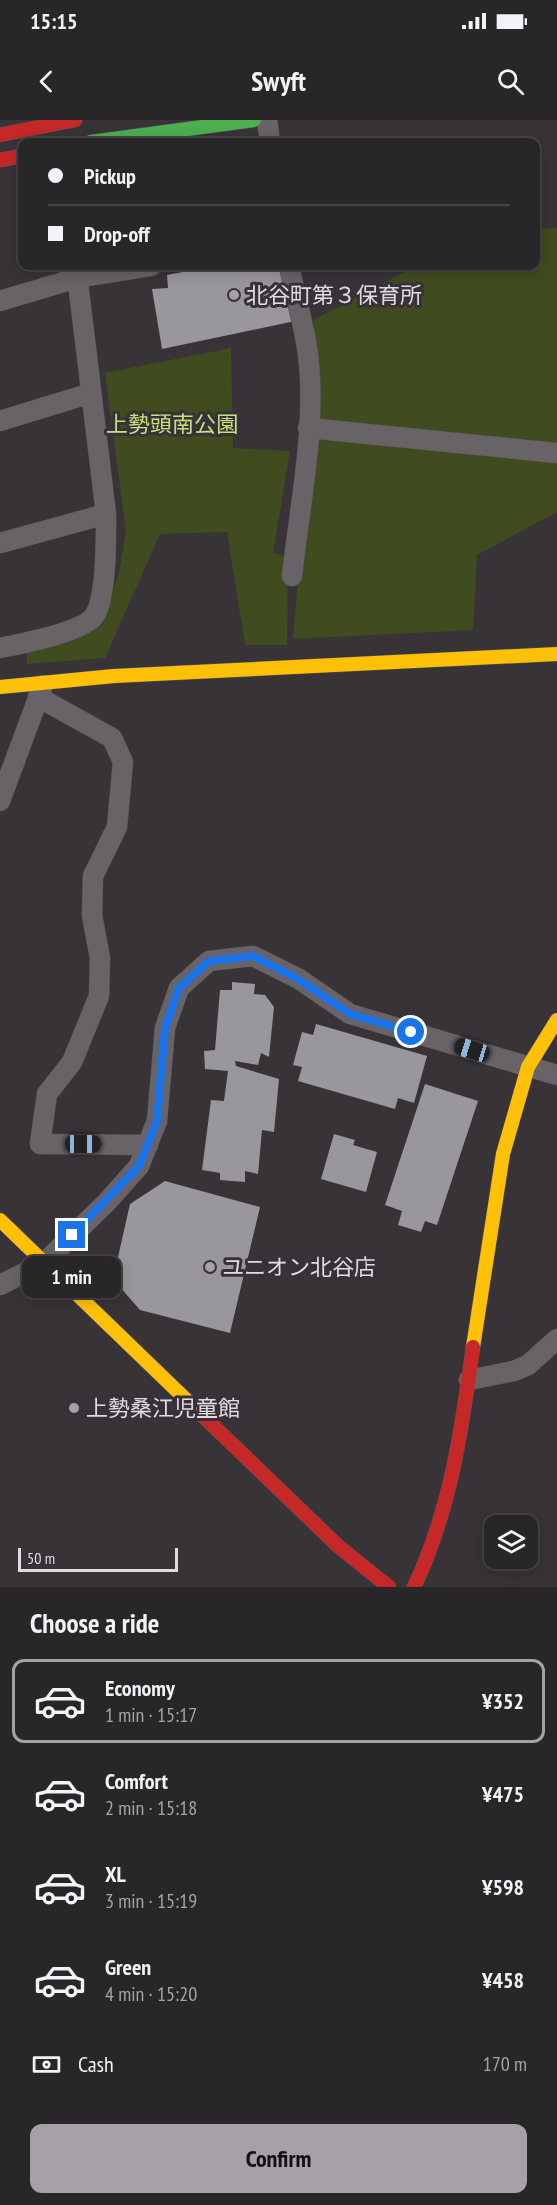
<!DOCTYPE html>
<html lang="en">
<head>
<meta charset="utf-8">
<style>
	body { margin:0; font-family:"PT Sans Narrow","Noto Sans JP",sans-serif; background:#312e31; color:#f1f3f6; height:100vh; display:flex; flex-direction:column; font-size:22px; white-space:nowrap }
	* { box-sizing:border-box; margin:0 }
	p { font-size:20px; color:#a5a5a8 }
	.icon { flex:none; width:33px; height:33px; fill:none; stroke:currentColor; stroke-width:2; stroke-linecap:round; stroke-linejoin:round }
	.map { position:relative; height:1467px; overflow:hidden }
	.panel { display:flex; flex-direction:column; background:#292629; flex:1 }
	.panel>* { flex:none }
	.guide { position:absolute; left:18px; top:18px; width:522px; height:132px; border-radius:12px; box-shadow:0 3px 15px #0003,0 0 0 2px #454346; display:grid; align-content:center; height:132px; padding:0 30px; background:#292629 }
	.controls { position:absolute; left:484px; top:1395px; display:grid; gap:12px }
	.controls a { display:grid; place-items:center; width:54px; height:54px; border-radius:12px; background:#292629; box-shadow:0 3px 15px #0003,0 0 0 2px #454346; font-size:30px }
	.scale { position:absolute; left:18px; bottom:15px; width:160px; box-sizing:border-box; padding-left:6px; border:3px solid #e0dce1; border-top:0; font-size:16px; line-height:21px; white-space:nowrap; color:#e0dce1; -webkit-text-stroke:4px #383139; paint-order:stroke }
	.end { position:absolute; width:27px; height:27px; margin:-14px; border:8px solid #1a73e8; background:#fff; box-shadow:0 0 0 3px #fff }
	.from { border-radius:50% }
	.bubble { position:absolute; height:42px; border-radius:12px; background:#292629; box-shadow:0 3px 15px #0003,0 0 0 2px #454346; font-size:20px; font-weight:700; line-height:42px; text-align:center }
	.car { position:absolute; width:18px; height:36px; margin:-18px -9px; border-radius:8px; box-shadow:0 0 4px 2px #0007; background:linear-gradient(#222 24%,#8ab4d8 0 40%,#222 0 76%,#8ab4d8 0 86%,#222 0) }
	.guide b { display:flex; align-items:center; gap:21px; height:57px; font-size:22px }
	.guide b+b { border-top:2px solid #454346 }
	.guide i { width:15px; height:15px; background:#f1f3f6 }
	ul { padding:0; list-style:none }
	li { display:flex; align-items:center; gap:18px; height:84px; margin:0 12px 9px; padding:0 18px; border:3px solid transparent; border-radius:12px }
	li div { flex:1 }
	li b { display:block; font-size:22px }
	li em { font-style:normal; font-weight:700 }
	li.on { border-color:#a5a1a6 }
	li>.icon { width:54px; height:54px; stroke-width:1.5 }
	h2 { padding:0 30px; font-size:27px; line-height:72px }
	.pay { display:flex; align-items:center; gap:15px; height:66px; padding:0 30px; font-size:22px }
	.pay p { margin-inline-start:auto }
	.button { display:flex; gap:12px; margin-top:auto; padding:12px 30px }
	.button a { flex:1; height:69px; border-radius:12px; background:#a5a1a6; color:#111; font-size:24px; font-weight:700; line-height:69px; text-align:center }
	.status { display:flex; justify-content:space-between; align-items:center; height:42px; padding:0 30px; background:#292629; direction:ltr }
	.status svg { height:16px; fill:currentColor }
	header { display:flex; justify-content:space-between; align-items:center; height:78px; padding:0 30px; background:#292629; font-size:27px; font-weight:700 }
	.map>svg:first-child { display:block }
</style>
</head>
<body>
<div class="status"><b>15:15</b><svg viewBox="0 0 49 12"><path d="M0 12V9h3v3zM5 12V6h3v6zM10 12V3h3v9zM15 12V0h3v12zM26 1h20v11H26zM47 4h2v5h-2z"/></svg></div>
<header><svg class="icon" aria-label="back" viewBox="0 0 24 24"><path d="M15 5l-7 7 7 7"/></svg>Swyft<svg class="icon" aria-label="search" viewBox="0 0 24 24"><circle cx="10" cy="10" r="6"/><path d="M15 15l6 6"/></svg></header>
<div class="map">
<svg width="557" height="1467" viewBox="0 0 557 1467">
	<rect width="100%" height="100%" fill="#373337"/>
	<!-- green -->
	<path fill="#414b20" d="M557,108V392L477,435L473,510L293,519L316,252L313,200L408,150V146H536V109Z
		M231,228L233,328L290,331L273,433L288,437L287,525H245L227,412L160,414L105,538L27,544V531L70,519L103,504L119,452L126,411L105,253Z"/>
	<!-- building -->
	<path fill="#99979c" d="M214,146H284L295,201L162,229L152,169L168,168L167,155Z
		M232,862L255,864L254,874L265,875L274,887L269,937L261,933L258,945L235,941L236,946L279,959L274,1012L262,1010L258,1054L245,1051V1062L220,1060V1053L202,1050L211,980L224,981L228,951L205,949L204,931L215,930L220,870H232Z
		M316,904L427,936L414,983L398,978L395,989L298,961L302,947L293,945L302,912L313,915Z
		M425,964L478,981L437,1105L425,1101L421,1112L398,1105L402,1091L385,1085Z
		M334,1014L355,1020L353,1025L377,1032L366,1072L321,1059Z
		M165,1061L260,1087L230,1213L140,1190L113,1159L130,1084Z"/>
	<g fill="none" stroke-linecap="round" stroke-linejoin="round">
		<!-- street casing -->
		<g stroke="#555255" stroke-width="21">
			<path id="street" d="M267,0L270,22
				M289,146C295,172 302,199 307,227C318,299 300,383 292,456
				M0,181L77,158L151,146
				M0,301L91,273
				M308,308L557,333
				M0,423L106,394
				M0,528C20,524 84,512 95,495C107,475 106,417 106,394L76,146
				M38,577L112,618L123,642L117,707L93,756L92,795L100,838L99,876L72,942L47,974L40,1024L148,1025
				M0,681L43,565
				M0,1165L44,1143L106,1083L139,1046L157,1001L165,908L179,868L209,841L253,836L299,859L350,894L557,955
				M469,1260L514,1251L528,1245L557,1219"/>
		</g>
		<!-- fast casing -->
		<g stroke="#555255" stroke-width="15">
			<path id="fast" d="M91,22L254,0"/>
		</g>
		<!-- slow casing -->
		<g stroke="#555255" stroke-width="15">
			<path id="slow" d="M0,567L114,556L557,534
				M0,1100L202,1295
				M473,1227L503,1034L528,947L557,900"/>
		</g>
		<!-- jam casing -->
		<g stroke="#555255" stroke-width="15">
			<path id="jam" d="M0,15L75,0
				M0,40L22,36
				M202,1295L338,1426L389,1467
				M414,1467C450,1392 462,1309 473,1227"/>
		</g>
		<!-- street -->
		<use href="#street" stroke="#676367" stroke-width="20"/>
		<!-- fast -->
		<use href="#fast" stroke="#4caf50" stroke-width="14"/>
		<!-- slow -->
		<use href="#slow" stroke="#ffc107" stroke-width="14"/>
		<!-- jam -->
		<use href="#jam" stroke="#c62828" stroke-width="14"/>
	</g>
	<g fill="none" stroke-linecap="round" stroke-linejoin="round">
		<!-- route -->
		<path stroke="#1a73e8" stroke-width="8" d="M72,1115L139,1046L157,1001L165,908L179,868L209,841L253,836L298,859L350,894L411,912"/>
	</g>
	<!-- markers -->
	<g fill="#a5a1a6" stroke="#383139" stroke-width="2">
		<circle cx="234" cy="175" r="6"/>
		<circle cx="210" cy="1147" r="6"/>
		<circle cx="74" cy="1288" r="6"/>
	</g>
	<g text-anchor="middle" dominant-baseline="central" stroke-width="6" stroke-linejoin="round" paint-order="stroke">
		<!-- poi labels -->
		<g font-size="22" fill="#e0dce1" stroke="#383139" text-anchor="start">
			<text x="246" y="175">北谷町第３保育所</text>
			<text x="222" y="1147">ユニオン北谷店</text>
			<text x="86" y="1288">上勢桑江児童館</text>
		</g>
		<!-- park labels -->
		<g font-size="22" fill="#c5e179" stroke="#383139">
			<text x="172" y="304">上勢頭南公園</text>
		</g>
	</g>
</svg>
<div class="controls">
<a><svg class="icon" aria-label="layers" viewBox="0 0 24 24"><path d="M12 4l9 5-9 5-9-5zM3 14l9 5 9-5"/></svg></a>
</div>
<div class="scale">50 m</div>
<i class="end from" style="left:411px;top:912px"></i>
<i class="end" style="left:72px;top:1115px"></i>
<div class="bubble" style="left:22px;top:1136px;width:99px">1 min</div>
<i class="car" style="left:472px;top:930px;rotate:287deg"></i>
<i class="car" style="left:83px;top:1024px;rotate:90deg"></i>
<div class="guide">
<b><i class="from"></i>Pickup</b>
<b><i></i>Drop-off</b>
</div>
</div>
<section class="panel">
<h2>Choose a ride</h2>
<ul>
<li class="on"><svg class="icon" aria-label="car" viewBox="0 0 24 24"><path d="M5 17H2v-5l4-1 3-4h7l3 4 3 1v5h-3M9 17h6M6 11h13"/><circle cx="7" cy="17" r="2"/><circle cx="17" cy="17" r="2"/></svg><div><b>Economy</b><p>1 min · 15:17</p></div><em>¥352</em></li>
<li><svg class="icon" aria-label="car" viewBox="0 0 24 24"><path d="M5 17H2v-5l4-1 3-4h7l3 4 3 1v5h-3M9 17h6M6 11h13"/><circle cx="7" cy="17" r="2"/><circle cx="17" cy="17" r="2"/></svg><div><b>Comfort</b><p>2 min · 15:18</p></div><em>¥475</em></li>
<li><svg class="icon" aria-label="car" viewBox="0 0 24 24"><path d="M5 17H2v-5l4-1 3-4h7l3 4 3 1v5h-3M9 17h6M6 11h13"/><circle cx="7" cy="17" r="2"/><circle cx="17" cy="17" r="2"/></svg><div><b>XL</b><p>3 min · 15:19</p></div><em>¥598</em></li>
<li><svg class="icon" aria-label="car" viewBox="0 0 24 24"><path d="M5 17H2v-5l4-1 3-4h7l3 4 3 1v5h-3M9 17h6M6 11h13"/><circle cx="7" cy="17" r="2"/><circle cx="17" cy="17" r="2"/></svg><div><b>Green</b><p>4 min · 15:20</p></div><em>¥458</em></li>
</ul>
<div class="pay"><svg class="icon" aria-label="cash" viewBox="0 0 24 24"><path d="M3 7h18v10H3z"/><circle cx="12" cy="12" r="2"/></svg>Cash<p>170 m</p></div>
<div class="button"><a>Confirm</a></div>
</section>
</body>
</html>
